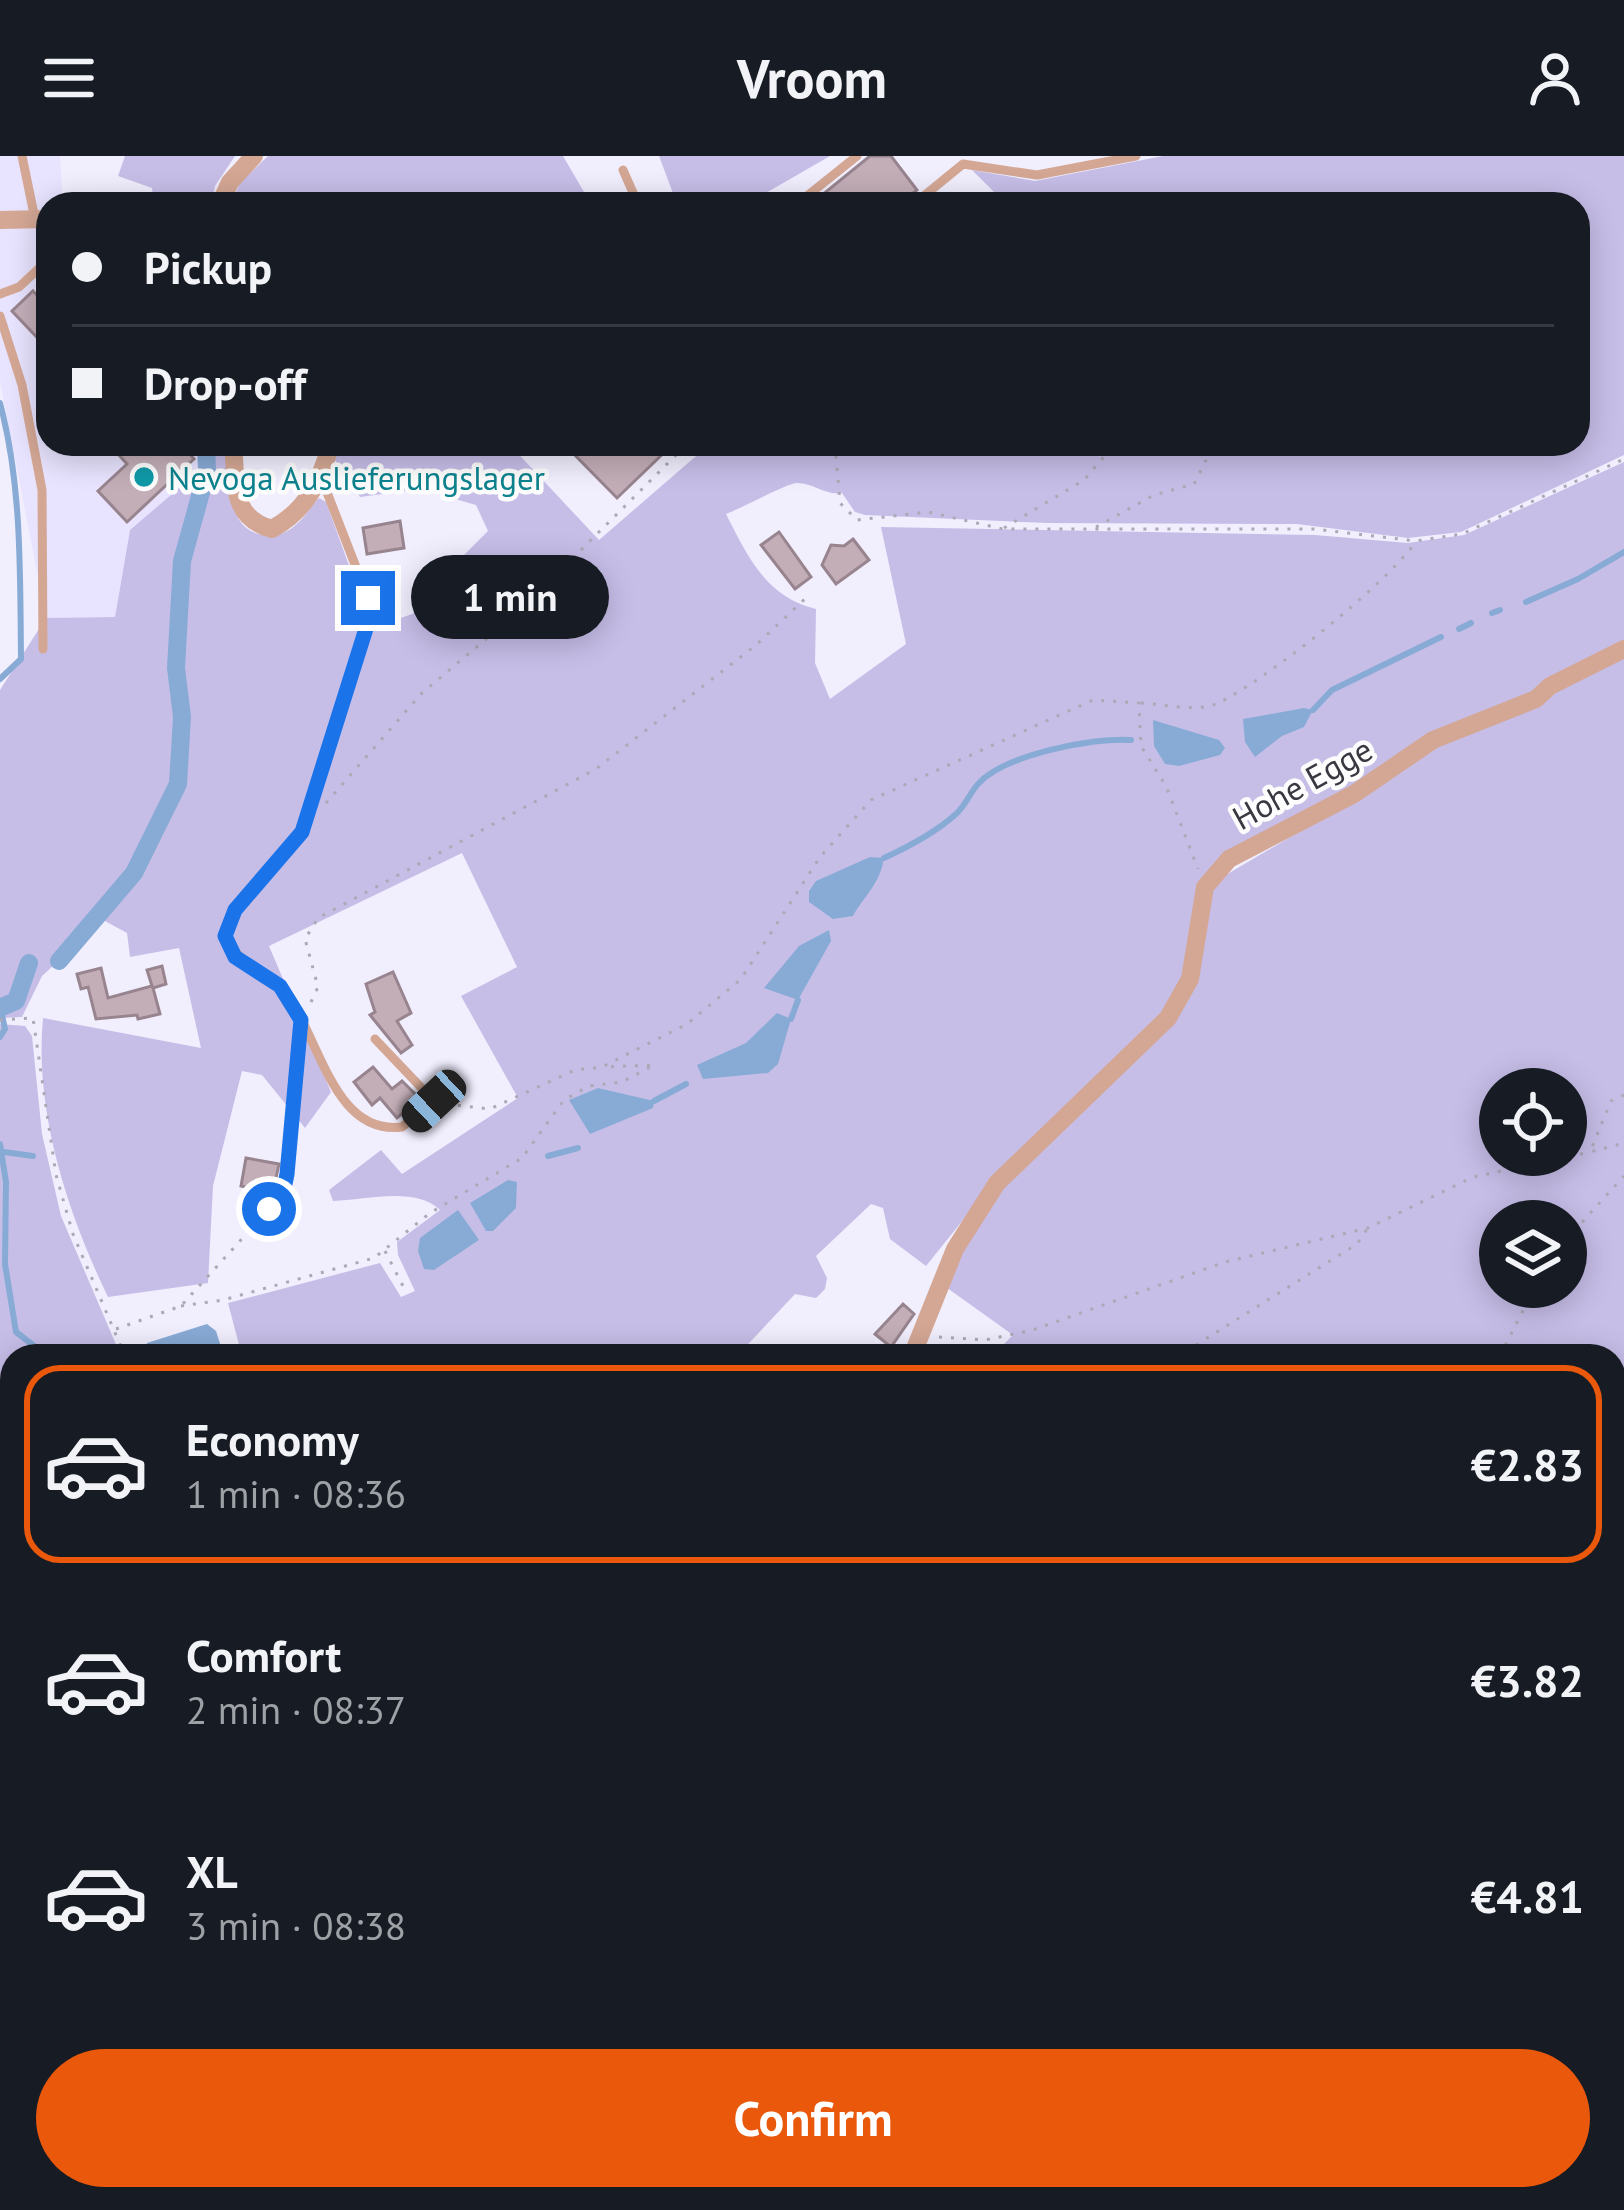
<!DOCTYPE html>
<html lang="en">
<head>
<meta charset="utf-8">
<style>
	body { margin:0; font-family:"PT Sans",sans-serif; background:#242831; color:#f1f3f6; height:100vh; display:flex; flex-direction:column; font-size:45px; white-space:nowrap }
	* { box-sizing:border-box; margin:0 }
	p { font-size:39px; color:#9ea1a6 }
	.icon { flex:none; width:66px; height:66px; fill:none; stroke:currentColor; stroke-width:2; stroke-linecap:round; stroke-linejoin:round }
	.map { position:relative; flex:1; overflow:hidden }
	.drawer { position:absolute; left:0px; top:1188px; width:1626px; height:867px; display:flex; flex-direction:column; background:#171b24; border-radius:36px 36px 0 0; box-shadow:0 6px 30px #0003 }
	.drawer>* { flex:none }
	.guide { position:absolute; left:36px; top:36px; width:1554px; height:264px; border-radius:36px; box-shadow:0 6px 30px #0003; display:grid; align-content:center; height:264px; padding:0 36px; background:#171b24 }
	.controls { position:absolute; left:1479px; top:912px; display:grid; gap:24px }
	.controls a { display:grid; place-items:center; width:108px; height:108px; border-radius:50%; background:#171b24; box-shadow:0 6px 30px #0003; font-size:60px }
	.end { position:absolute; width:54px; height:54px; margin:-27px; border:15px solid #1a73e8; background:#fff; box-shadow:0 0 0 6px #fff }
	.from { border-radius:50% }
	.bubble { position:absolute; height:84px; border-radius:42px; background:#171b24; box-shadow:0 6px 30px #0003; font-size:39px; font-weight:800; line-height:84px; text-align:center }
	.car { position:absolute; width:36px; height:72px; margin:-36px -18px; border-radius:15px; box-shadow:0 0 9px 3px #0007; background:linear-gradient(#222 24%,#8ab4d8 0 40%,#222 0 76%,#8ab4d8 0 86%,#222 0) }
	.guide b { display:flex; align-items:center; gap:42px; height:114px; font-size:45px }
	.guide b+b { border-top:3px solid #363941 }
	.guide i { width:30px; height:30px; background:#f1f3f6 }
	ul { padding:21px 0 0; list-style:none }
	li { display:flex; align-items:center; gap:36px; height:198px; margin:0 24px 18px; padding:0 12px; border:6px solid transparent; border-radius:36px }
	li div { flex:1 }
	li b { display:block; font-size:45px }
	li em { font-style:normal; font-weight:800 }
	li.current { border-color:#ea580c }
	li>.icon { width:108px; height:108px; stroke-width:1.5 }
	.cta { display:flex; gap:24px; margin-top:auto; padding:24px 36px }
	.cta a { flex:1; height:138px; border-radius:72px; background:#ea580c; color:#fff; font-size:48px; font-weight:800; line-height:138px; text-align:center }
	header { display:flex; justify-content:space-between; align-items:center; height:156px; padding:0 36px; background:#171b24; font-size:54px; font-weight:800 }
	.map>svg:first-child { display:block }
</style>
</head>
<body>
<header><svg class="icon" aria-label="menu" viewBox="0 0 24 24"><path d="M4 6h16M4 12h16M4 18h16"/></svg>Vroom<svg class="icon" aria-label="person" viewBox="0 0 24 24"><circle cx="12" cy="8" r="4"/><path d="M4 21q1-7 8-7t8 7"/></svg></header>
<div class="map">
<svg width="1624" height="2054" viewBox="0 0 1624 2054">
	<rect width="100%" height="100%" fill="#f1eefe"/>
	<!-- built -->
	<path fill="#e8e3fe" d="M0,0H60L63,48H48V57H0Z
		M48,69V288H198L200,315L130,374L115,461L46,462L0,225V70Z"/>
	<!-- green -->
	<path fill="#c7bee8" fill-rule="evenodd" d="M125,0H235L215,30L212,48H154L152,32L118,20Z
		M268,0H563L591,48H232L239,28Z
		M659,0H830L747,48H677Z
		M1163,0H1624V299L1461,376L1408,382L1297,368L1047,367L865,359L855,356L842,337C825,340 813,326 796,327C786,328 742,352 726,358C748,401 766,441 816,453L815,507L830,543L906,488L881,371L1315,379L1408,387L1464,379L1624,306V489L1213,709L1188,821L1165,857L996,1023L926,1110L890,1083L883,1052L871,1048L816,1100L827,1122L825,1133L816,1142L795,1138L737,1200H242L228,1147L380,1107L401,1141L415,1135L398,1099L397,1086L440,1054C416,1030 365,1044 333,1045L329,1034L381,994L402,1018L518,942L461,840L517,811L462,697L269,790L331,936L305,972L262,919L242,915L213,1030L208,1127L108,1141C68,1058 34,956 43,862L201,892L179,792L130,801L127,777L103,764L42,820L22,861L0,862V534L46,462L115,461L130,374L199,315L198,288H228C230,319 224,376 265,379C279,381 290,375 300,365C307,358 312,349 319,342L326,346L367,459L395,464L432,451L428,435L488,375L476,349L420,333L360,341L335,304L340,288H509L599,384L710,288H1578V48H1006L972,14L1035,25Z
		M1624,498V1632L1614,1642V1200H992L1013,1179L943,1129L1000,1029L1178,857L1204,750L1219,723L1355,643L1434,587ZM1500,933H1566V999H1500ZM1500,1065H1566V1131H1500Z
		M0,868L25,870L32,880L42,978L61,1060L121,1200H12V1813L0,1796Z
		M1624,1636V2054H1356L1372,2043H1614V1646Z
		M0,1922L12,1938V2043H88L96,2054H0Z
		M178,2043H1057L1045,2054H186Z"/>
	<!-- water -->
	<path fill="#88abd6" d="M1304,552L1313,554L1304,571L1282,580L1255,601L1245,586L1243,563Z
		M1153,564L1219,584L1225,592L1220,599L1179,610L1165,608L1154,590Z
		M870,701L884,702C880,728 864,740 853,760L833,763L809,746V735L816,725Z
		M829,774L831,785L798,844L764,832L799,790Z
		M777,857L791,863L778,908L768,917L703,923L697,909L746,887Z
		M598,932L654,945L653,952L590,978L569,944Z
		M508,1024L517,1026L516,1052L493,1075H486L470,1047Z
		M458,1054L479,1084L434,1114L424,1113L418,1095L420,1082Z
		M207,1168L216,1175L224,1200H143L147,1187Z"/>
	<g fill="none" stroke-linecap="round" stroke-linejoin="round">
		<!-- stream -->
		<path stroke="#88abd6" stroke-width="6" d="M0,247C22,329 20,418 21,503L0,523
			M1526,446L1578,423L1624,396
			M1492,457L1500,454
			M1459,473L1471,467
			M1313,554L1332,534L1441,481
			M884,702C908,691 936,676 956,658C966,649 970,636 979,627C1005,599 1093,581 1131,584
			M0,850L5,873L0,881
			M791,863L798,844
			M654,945L686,928
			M0,988L6,1026L5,1108L16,1176L42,1196L79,1200
			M4,996L33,1000
			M548,1000L578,992
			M271,2054L278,2043"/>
		<!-- canal -->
		<path stroke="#88abd6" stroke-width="18" d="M59,805L134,717L178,628L182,561L176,512L182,405L207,315L206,288
			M2,851L16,845L29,807"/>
	</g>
	<!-- building -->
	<path fill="#c3aeb8" stroke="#98848e" stroke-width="3" d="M870,0H891L917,34L900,48H811Z
		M33,135L48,151V193L12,155Z
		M109,288H181L194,303L127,366L98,335L127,308Z
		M564,288H673L617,342Z
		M400,365L404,392L367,398L363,372Z
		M779,376L811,421L795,433L761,389Z
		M853,383L869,404L836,428L822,409L831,389L844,390Z
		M162,810L166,828L153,832L160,858L138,863L137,859L96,863L88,831L81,833L77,818L101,812L108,842L152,830L147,814Z
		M393,816L411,857L397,865L412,889L401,897L370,859L375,856L366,828Z
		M373,911L392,933L402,925L420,943L397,962L380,942L372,949L354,926Z
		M246,1002L279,1008L273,1036L241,1030Z
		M903,1148L914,1158L891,1191L875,1178Z"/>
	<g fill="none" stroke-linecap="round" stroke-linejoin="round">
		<!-- path -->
		<path stroke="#aca9b6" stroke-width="3" stroke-dasharray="3 9" stroke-linecap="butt" d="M835,288L840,347L857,364L928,356L1003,373H1314L1416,385L1462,378L1624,303
			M1096,371L1154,339L1194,328L1214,288
			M1004,372L1084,324L1115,288
			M1141,547C1162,548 1197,556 1216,548C1264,526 1384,430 1414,388
			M326,647L421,538L524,451L687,288
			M311,846L318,831L305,783L318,762L596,613L756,489L808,440
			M0,864L33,862L56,1019L73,1078L125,1200
			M1624,939L1611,945L1590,996L1624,987
			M446,948L490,953L575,914L602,911L687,868L741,823L820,701L871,644L1093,544L1139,547L1141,590L1166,630L1198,713
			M1566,1084L1624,1020
			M385,1095L404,1132
			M181,1150L223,1144L374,1102L430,1057L522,1002L564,944L589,930L622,926L654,909L603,911
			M116,1173L181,1150L249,1075
			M939,1181L985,1184L1033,1174L1225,1106L1368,1072L1473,1021L1590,996
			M1196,1189L1357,1088L1367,1073
			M1500,1200L1535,1131
			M1614,1225L1624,1216
			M1614,2040L1624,2026
			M376,2043L381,2054
			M559,2054L565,2043
			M1604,2054L1612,2043"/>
		<!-- lane -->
		<path stroke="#d4a794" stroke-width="9" d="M22,0L35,63
			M623,14L638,48
			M797,48L857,0
			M914,48L963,8L1037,19L1136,0
			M0,138L19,131L48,104
			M0,160L22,229L42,334L43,493
			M321,321L368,442L370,460L302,676L235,755L225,780C238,808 259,809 279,830C319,870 329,980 402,971L434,945L375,883
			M263,1068L283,1038L287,1019L301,865
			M1614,1646L1624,1636
			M1103,2054L1117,2044L1129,2054
			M1211,2054L1224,2043"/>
		<!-- street -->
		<path stroke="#d4a794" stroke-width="18" d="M220,48L230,26L254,0
			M0,64L48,63
			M233,288C237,326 229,361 272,373C307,354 320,325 331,288
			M912,1200L955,1093L997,1027L1168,862L1190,823L1205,731L1229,703L1354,638L1433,584L1536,543L1550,530L1624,493"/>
		<!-- highway -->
		<path stroke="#a94d21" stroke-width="33" d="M0,1830L12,1847
			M0,1884L12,1901
			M116,2043L124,2054
			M154,2043L162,2054"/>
	</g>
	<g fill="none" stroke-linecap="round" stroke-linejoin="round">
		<!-- route -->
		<path stroke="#1a73e8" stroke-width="15" d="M269,1053L283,1038L287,1018L301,864L280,830L235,801L225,780L235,754L302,676L370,460L368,442"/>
	</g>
	<!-- markers -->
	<circle fill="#0f9aa8" stroke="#fdfdfd" stroke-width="4.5" cx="144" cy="321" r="12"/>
	<g text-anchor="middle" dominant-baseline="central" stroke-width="9" stroke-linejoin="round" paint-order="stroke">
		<!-- culture labels -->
		<g font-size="33" fill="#0d838f" stroke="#fdfdfd" text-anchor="start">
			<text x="168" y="321">Nevoga Auslieferungslager</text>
		</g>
		<!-- street labels -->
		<g font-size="33" fill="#39373f" stroke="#fdfdfd">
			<text transform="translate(1302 627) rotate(-29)">Hohe Egge</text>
		</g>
	</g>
</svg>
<div class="controls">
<a><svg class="icon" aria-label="locate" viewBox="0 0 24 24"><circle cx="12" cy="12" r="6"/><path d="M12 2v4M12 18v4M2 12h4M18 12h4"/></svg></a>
<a><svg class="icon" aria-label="layers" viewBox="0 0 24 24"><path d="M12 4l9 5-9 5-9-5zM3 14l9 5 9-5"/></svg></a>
</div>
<i class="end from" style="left:269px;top:1053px"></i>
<i class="end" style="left:368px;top:442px"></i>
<div class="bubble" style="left:411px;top:399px;width:198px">1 min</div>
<i class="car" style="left:434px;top:945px;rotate:227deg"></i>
<div class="guide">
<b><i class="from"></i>Pickup</b>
<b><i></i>Drop-off</b>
</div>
<section class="drawer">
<ul>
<li class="current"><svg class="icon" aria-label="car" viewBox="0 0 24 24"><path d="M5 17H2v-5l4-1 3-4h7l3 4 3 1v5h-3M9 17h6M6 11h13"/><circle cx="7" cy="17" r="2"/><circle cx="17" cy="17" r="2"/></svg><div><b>Economy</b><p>1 min · 08:36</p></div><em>€2.83</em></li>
<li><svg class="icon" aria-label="car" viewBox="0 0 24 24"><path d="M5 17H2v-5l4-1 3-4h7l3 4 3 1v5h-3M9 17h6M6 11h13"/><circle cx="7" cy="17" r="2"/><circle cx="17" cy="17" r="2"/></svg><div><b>Comfort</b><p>2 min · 08:37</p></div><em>€3.82</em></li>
<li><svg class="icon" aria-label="car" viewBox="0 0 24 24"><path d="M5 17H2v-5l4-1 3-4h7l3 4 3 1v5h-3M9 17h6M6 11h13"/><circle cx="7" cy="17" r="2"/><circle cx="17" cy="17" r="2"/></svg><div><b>XL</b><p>3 min · 08:38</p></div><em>€4.81</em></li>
</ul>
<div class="cta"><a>Confirm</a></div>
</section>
</div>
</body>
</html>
